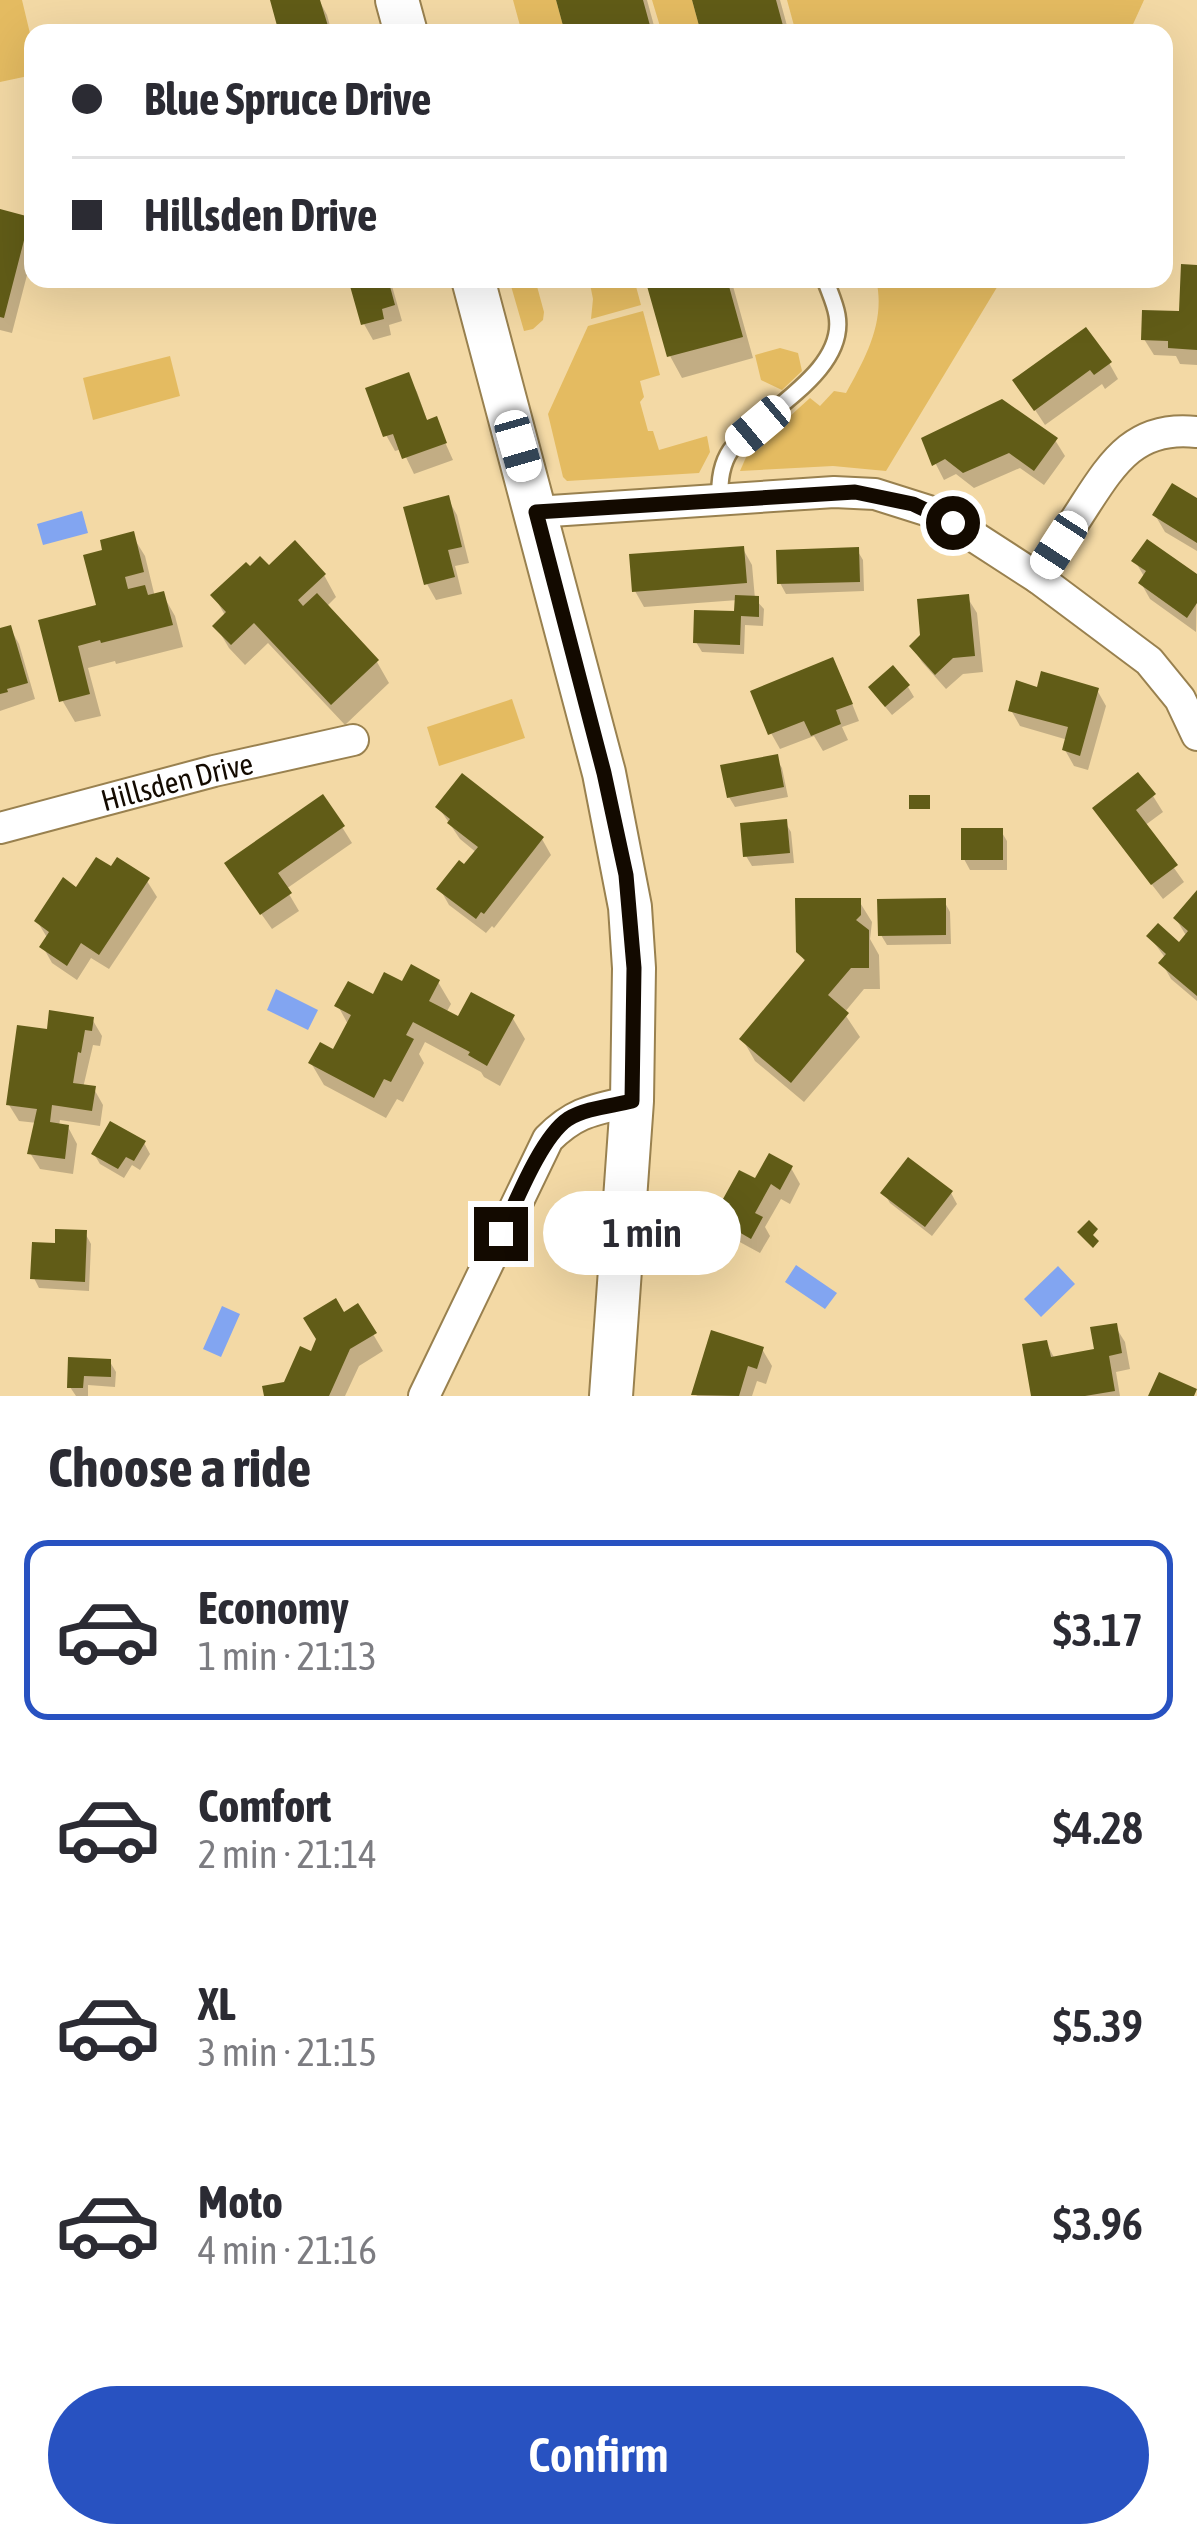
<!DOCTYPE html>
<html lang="en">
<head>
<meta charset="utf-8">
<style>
	body { margin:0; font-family:"Asap Condensed",sans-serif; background:#f7f7f7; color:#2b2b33; height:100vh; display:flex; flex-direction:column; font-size:45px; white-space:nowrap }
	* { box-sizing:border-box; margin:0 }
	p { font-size:39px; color:#7c7c81 }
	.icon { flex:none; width:66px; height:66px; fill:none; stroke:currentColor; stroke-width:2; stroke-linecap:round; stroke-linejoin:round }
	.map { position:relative; height:1396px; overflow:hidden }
	.sheet { display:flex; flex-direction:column; background:#fff; flex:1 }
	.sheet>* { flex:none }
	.banner { position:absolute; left:24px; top:24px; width:1149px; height:264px; border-radius:24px; box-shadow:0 12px 48px #0002; display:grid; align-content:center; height:264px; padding:0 48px; background:#fff }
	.end { position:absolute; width:54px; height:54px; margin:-27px; border:15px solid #130a00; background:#fff; box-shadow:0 0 0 6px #fff }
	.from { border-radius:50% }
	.bubble { position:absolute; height:84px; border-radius:42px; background:#fff; box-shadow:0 12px 48px #0002; font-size:39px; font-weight:600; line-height:84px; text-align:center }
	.car { position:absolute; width:36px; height:72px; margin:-36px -18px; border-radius:15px; box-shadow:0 0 9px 3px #0007; background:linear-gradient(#fff 24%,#345 0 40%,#fff 0 76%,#345 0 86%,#fff 0) }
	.banner b { display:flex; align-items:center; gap:42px; height:114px; font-size:45px }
	.banner b+b { border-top:3px solid #e1e1e2 }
	.banner i { width:30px; height:30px; background:#2b2b33 }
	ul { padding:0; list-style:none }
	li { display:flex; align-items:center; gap:36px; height:180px; margin:0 24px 18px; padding:0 24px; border:6px solid transparent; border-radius:24px }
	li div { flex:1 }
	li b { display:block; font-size:45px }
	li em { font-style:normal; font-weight:600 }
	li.selected { border-color:#2852c1 }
	li>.icon { width:108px; height:108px; stroke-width:1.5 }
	h2 { padding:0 48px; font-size:54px; line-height:144px }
	.action { display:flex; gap:24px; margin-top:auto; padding:24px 48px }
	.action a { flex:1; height:138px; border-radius:72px; background:#2852c1; color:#fff; font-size:48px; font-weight:600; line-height:138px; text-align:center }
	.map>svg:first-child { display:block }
</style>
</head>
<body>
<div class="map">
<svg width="1197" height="1396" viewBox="0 0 1197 1396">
	<rect width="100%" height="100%" fill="#f3d9a5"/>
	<!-- green -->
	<path fill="#e4bb61" d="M0,0H22L33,46V75L0,82Z
		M513,0H556L565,33H522Z
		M652,0H692L701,33H662Z
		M787,0H1144L1129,33H871L869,30L861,33H796Z
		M509,279H535L544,312L543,320L533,329L524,331Z
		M589,279H634L641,305L591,319L593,299Z
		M876,279H1002L886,471L833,466L740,471L747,455L810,398L820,406L834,391L846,393C866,357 886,321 876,279Z
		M643,311L660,375L640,381L644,397L640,402L648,431H653L659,450L707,436L710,452L699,473L567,481L563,477L548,414L588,326Z
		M780,348L798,353L802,371L782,390L761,380L755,355Z
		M170,356L180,396L93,420L83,378Z
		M512,699L525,738L439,766L427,727Z"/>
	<!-- water -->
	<path fill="#82a5f1" d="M82,511L88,533L43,545L37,524Z
		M276,989L318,1010L308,1030L267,1010Z
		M796,1265L837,1293L825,1309L785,1282Z
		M1058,1266L1075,1284L1041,1317L1024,1299Z
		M222,1306L240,1314L221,1357L203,1349Z"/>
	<!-- shadow -->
	<path fill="#0003" d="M273,0H319L327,15L332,33H282Z
		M559,0H647L656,33H568Z
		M695,0H780L789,33H704Z
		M0,212L28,219L33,228V252L12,333L0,330Z
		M1197,268V365L1180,364L1176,356L1154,355L1144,339L1182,314Z
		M351,279H390L402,321L389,325L391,335L373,340L364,324Z
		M649,279H731L753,358L682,378L670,356Z
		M1109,363L1118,379L1105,389L1102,384L1045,425L1016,381Z
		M408,376L417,392L428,423L435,420L453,460L414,474L402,449L395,451L386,435Z
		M1055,440L1065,456L1044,485L1020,468L974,488L956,474L944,480L924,441Z
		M448,499L457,515L469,563L455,566L462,594L436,600L427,584Z
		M1197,502V551L1165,532L1155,515Z
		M132,535L145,556L155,597L163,595L175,616L183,647L116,664L115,661L88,668L101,716L75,722L62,700L42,622L99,607L106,552Z
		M743,549L752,565L755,599L764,609L763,626L745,625L744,654L702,652L696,642L737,614L738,600L644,607L635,591Z
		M857,550L863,560L864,591L786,594L780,583Z
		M1135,561L1197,578L1196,632L1150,599L1141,583L1145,578Z
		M269,569L324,575L336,597L326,607L377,662L389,683L345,725L268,643L245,665L229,648L216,626L226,617L214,596Z
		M967,597L977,613L983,672L963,674L946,689L922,662L912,646Z
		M10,628L19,644L35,699L0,711V631Z
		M841,676L859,721L842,727L848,740L823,751L814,736L780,749L771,733Z
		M908,687L914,697L892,715L877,697Z
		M1039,690H1097L1106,706L1088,770L1074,766L1065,750L1068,740L1020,726L1011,710Z
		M776,758L782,768L788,797L735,807L729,797Z
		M1153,796L1163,812L1144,826L1184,882L1163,899L1105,824Z
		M439,808L542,839L551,855L494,928L492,926L486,933L449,905L440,889L465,869L477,853L460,839Z
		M785,822L791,832L794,863L752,866L746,856Z
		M342,827L352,843L286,889L299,911L272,929L237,880Z
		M1001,831L1007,841V870H970L964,859Z
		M147,881L157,897L109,969L91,958L77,980L52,963L43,947L48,939L37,921L77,891Z
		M1197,895V1001L1171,979L1162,963L1166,959L1150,937L1179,946L1187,937L1176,919Z
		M859,901L872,922L870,939L879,955L880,989H864L844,1013L860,1037L804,1102L755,1061L743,1040L806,964L799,951Z
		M944,901L950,912L951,944L887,945L881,935Z
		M438,982L451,1004L446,1013L459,1020L512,1017L525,1039L500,1086L484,1077L481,1072L425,1042L419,1054L424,1063L403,1102L397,1099L386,1118L324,1085L311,1063L334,1053L349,1026L338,1006L374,998L403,985Z
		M92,1019L102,1036L100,1046L93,1045L83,1088L94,1089L103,1105L100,1126L60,1120L59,1126L68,1127L77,1144L73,1174L40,1169L30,1153L37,1123L19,1121L9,1105L49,1032Z
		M144,1143L150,1154L140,1170L132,1165L124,1178L100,1164L94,1154Z
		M791,1168L800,1184L790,1204L781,1199L765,1227L770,1236L760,1253L725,1234L716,1217L756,1183Z
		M884,1193H951L957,1204L932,1236L890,1203Z
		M85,1233L91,1244L89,1291L39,1288L34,1278L58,1246Z
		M357,1307L383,1351L359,1366L345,1396H267L266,1388L286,1385L343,1316Z
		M1115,1326L1125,1342L1130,1369L1116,1372L1120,1396H1034L1025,1347L1046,1343L1055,1359L1098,1352Z
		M762,1349L772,1366L766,1384L757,1381L752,1396H696Z
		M71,1361L110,1362L116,1372L115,1387L88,1385V1396H76L70,1387Z"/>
	<!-- building -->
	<path fill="#615c17" d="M270,0H320L328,26L303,33H279Z
		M556,0H643L652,33H565Z
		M692,0H776L785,33H701Z
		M0,209L30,217L4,318L0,317Z
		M1181,264L1197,265V350L1168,348V341L1141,340L1142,310L1179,311Z
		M348,279H388L395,305L382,309L384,319L361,325Z
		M645,279H727L743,337L667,357Z
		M1086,327L1112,362L1094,375L1090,370L1034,411L1012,380Z
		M409,372L427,420L437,416L447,443L402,459L393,434L383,437L365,388Z
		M1002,399L1058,438L1034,471L1009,453L963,473L945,459L932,466L921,438Z
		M1172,483L1197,498V543L1152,515Z
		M449,495L462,547L448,550L455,577L424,585L403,507Z
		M134,531L144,572L125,577L128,589L145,585L148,595L164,591L173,625L101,643L100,640L78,646L90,694L59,702L38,620L96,605L83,555L102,550L100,540Z
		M1147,539L1197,574V603L1187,618L1138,583L1146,571L1131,561Z
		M295,540L326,574L298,600L303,606L317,593L379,660L331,705L254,623L231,645L212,626L226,612L210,595L246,562L250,566L260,556L269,565Z
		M744,546L747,583L632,592L629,554Z
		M859,547L860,582L777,584L776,550Z
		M969,594L975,656L953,658L935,675L909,646L920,635L917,599Z
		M735,595L759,596V617L741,616L740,645L693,643L694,610L734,611Z
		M11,625L28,683L7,689L8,692L0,694V628Z
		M833,657L853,704L836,710L841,724L811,736L804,721L768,735L750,691Z
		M893,665L910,685L885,707L868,687Z
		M1041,671L1099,688L1080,756L1062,750L1068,727L1008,711L1016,680L1037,687Z
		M778,754L784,787L727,798L720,765Z
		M1138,772L1156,794L1136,810L1178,865L1151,885L1092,808Z
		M462,773L544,837L484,914L481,912L476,919L436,889L459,860L464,864L478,847L447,823L450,819L435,807Z
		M323,794L345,826L278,873L292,893L260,915L224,863Z
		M909,795H930V809H909Z
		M787,819L790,853L743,857L740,823Z
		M961,828H1003V860H961Z
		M96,857L111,866L117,857L150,878L99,955L81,943L67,966L39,947L49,932L34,921L63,877L76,887Z
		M1197,890V996L1158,963L1166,954L1146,936L1158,923L1179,942L1188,931L1173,918Z
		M795,898H861V915L856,920L869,930V968H851L828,995L849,1013L791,1083L739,1039L805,960L796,952Z
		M946,898V935L878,936L877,899Z
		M411,964L440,980L429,1001L458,1016L471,992L515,1015L487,1066L468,1055L470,1052L413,1022L406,1035L414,1039L391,1082L384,1079L374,1098L308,1063L320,1042L333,1049L351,1015L334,1006L348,981L373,994L384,972L402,981Z
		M49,1010L94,1017L92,1031L85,1030L81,1053L78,1052L73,1083L96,1086L92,1111L52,1105L50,1122L69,1125L65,1159L27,1154L37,1109L6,1105L17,1025L47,1029Z
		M110,1121L146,1141L134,1161L126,1157L118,1169L91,1154Z
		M769,1153L793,1166L780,1190L771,1184L755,1213L763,1217L751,1239L713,1217L739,1170L755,1178Z
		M908,1157L953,1191L925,1227L880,1193Z
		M1089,1220L1098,1229L1093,1235L1099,1241L1093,1248L1077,1232Z
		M55,1229L87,1230L85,1282L30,1279L32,1242L55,1243Z
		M336,1298L344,1312L358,1303L377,1333L350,1349L329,1396H264L262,1386L284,1382L300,1346L311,1351L316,1339L303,1318Z
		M1117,1323L1122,1353L1109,1356L1115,1391L1085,1396H1031L1022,1344L1047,1340L1051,1357L1094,1349L1090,1327Z
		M711,1330L764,1347L757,1369L748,1366L739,1396L691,1395Z
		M68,1357L111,1359V1377L84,1376L83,1388H67Z
		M1159,1372L1197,1389L1194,1396H1148Z"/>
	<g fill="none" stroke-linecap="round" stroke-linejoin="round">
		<!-- lane casing -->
		<g stroke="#99814f" stroke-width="20">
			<path id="lane" d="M720,499C719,480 721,461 734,446C764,411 847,371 837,315C835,303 829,291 825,279"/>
		</g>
		<!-- street casing -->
		<g stroke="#99814f" stroke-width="34">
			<g id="street">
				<path d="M536,512L834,492L875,494L932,512L953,523L1038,578L1149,661L1180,699L1197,735"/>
				<path d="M1038,578C1053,554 1069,530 1085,505C1114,460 1137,425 1197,432"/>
				<path id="s1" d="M0,828L214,771L353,740"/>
				<path d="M424,1396L548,1139C576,1111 594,1110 632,1101"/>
			</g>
		</g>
		<!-- secondary casing -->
		<g stroke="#99814f" stroke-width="46">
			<path id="secondary" d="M397,0L406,33
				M473,279L604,773L630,907L634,968L632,1101L611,1396"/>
		</g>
		<!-- lane -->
		<use href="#lane" stroke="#fff" stroke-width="15"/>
		<!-- street -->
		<use href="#street" stroke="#fff" stroke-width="30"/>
		<!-- secondary -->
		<use href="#secondary" stroke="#fff" stroke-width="42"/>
	</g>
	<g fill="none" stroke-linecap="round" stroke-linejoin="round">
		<!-- route -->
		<path stroke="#130a00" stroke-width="15" d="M501,1234C515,1204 541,1137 568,1119C586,1108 612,1106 632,1101L634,968L626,875L604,773L536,512L855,492L913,504L953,523"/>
	</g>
	<g text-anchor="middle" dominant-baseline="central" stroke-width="12" stroke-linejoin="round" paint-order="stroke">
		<!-- street labels -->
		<g font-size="30" fill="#130a00" stroke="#f3d9a5">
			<text stroke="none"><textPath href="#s1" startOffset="183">Hillsden Drive</textPath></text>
		</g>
	</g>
</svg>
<i class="end from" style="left:953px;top:523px"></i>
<i class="end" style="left:501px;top:1234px"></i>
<div class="bubble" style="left:543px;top:1191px;width:198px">1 min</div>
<i class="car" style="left:758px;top:426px;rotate:230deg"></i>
<i class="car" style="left:518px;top:446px;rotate:164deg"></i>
<i class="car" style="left:1059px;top:545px;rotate:213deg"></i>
<div class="banner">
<b><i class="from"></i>Blue Spruce Drive</b>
<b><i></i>Hillsden Drive</b>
</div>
</div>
<section class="sheet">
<h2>Choose a ride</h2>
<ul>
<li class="selected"><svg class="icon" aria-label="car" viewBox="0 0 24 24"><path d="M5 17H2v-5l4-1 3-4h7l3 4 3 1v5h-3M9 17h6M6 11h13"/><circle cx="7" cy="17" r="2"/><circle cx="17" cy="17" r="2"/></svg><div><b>Economy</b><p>1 min · 21:13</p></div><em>$3.17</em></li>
<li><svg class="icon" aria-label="car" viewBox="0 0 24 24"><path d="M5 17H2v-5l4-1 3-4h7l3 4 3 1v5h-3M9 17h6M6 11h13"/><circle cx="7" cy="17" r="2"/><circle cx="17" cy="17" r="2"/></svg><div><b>Comfort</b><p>2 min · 21:14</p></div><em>$4.28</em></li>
<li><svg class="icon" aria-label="car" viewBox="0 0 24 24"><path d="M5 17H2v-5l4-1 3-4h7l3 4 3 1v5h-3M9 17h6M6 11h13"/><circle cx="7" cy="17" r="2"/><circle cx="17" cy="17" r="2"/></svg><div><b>XL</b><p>3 min · 21:15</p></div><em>$5.39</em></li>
<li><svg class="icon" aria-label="car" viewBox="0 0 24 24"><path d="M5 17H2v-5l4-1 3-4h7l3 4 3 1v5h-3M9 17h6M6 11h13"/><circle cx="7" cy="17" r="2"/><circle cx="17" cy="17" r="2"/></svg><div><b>Moto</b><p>4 min · 21:16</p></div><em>$3.96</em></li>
</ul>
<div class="action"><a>Confirm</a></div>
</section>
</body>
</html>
